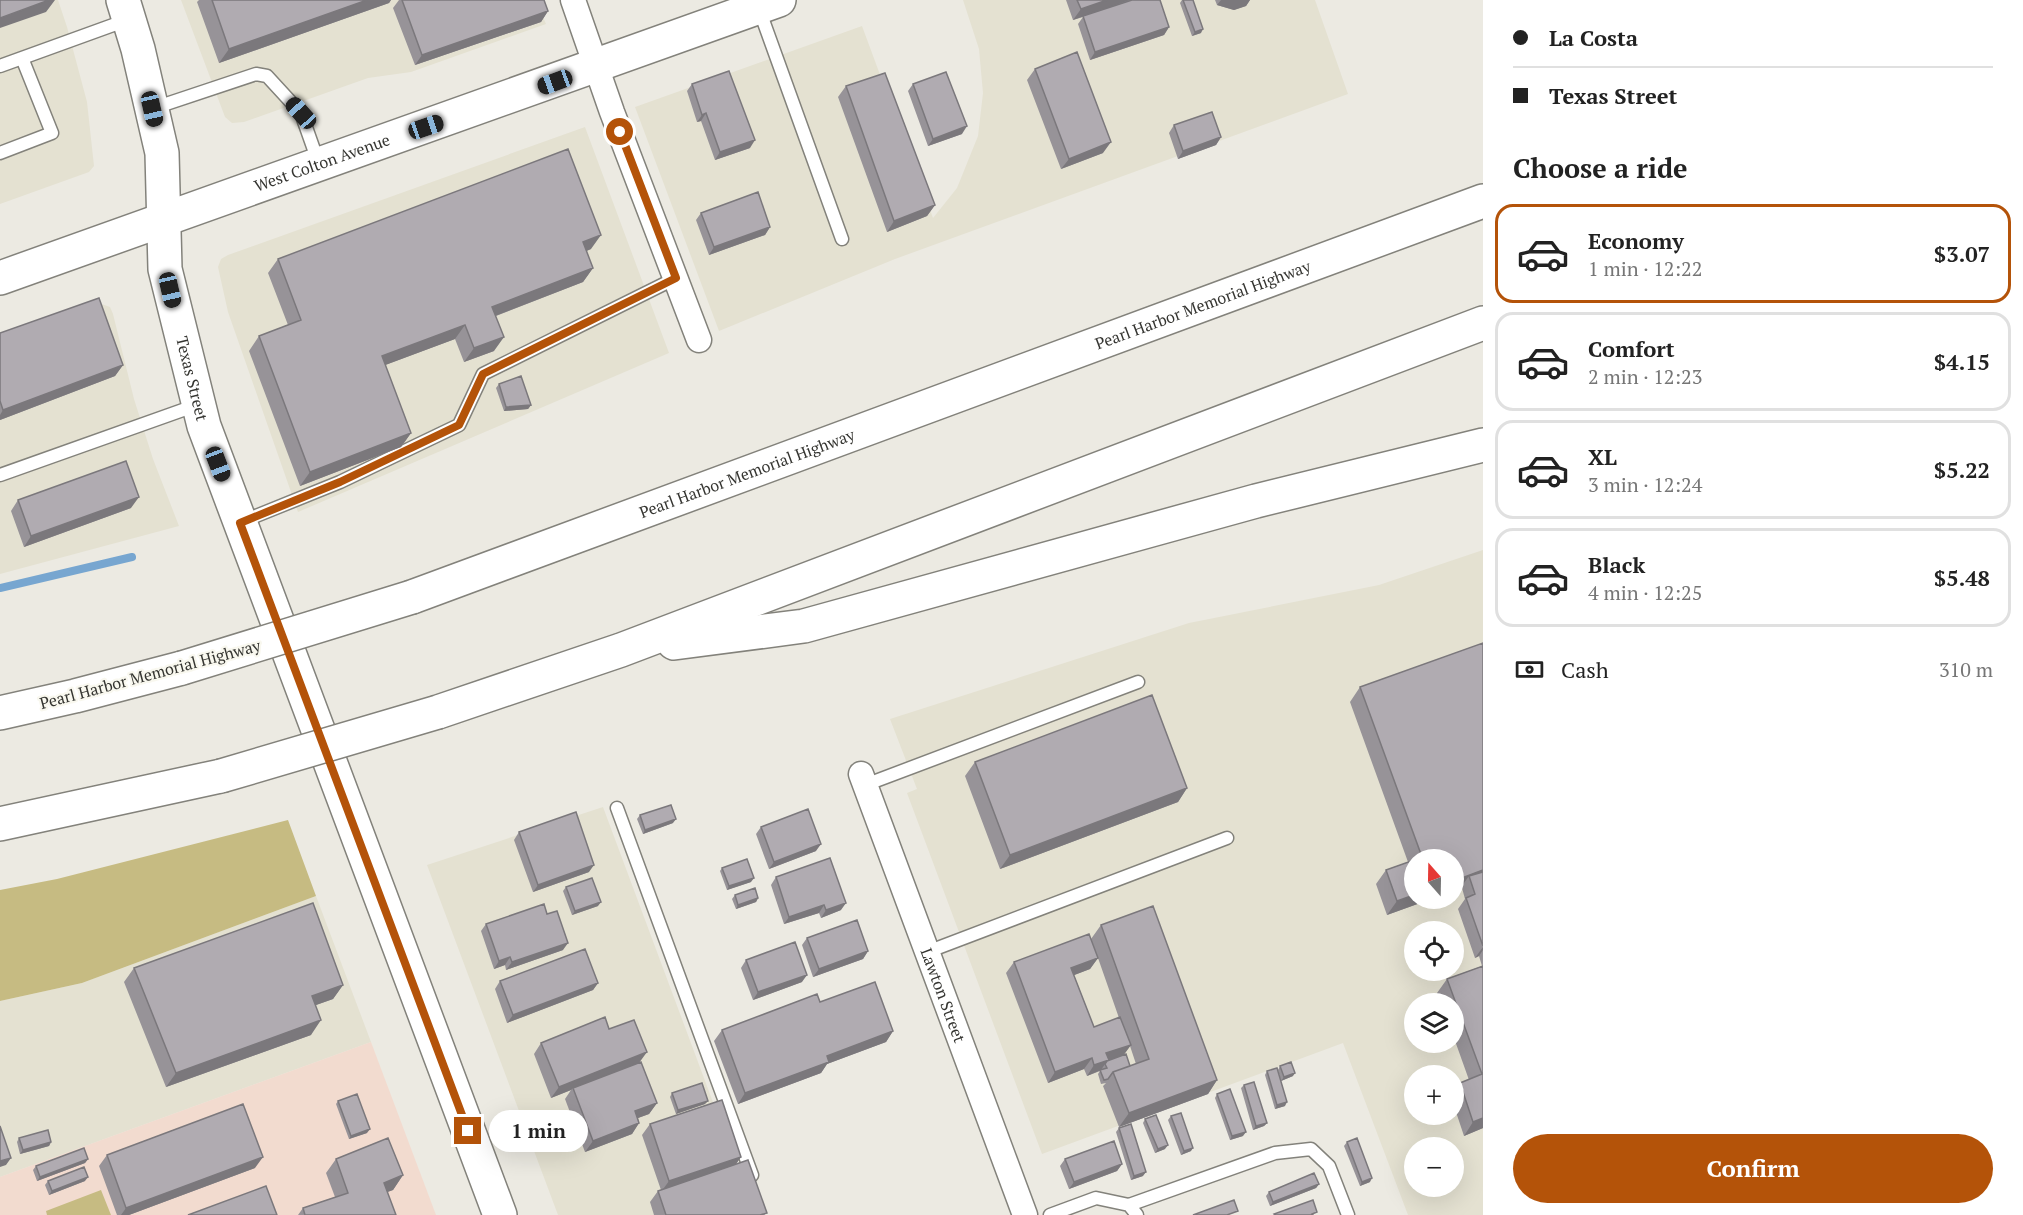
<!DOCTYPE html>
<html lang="en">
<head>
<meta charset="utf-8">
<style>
	body { margin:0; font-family:"PT Serif",serif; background:#f2f2f2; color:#222; height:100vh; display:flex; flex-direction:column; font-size:22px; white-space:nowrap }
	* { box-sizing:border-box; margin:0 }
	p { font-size:20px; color:#767676 }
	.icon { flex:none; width:33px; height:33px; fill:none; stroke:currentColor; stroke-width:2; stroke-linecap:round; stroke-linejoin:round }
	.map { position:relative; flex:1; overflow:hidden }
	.side { display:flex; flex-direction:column; background:#fff; width:540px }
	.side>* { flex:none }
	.hud { display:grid; align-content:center; height:132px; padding:0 30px; background:#fff }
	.needle { width:39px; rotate:340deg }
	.tools { position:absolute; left:1404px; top:849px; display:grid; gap:12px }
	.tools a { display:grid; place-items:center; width:60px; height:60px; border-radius:50%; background:#fff; box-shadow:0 6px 24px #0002; font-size:30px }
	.end { position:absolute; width:27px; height:27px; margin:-14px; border:8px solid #b45309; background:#fff; box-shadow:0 0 0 3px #fff }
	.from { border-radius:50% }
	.bubble { position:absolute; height:42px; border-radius:21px; background:#fff; box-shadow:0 6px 24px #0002; font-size:20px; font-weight:700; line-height:42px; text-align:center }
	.car { position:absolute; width:18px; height:36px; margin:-18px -9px; border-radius:8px; box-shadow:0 0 4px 2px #0007; background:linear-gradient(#222 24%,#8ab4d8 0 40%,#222 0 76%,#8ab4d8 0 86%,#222 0) }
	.hud b { display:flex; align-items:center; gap:21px; height:57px; font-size:22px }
	.hud b+b { border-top:2px solid #e0e0e0 }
	.hud i { width:15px; height:15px; background:#222 }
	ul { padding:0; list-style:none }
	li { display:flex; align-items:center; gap:18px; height:99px; margin:0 12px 9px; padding:0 18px; border:3px solid #e0e0e0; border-radius:18px }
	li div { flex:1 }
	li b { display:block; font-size:22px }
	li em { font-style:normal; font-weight:700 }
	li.active { border-color:#b45309 }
	li>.icon { width:54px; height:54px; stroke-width:1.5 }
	h2 { padding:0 30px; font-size:27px; line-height:72px }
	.pay { display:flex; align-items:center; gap:15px; height:66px; padding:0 30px; font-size:22px }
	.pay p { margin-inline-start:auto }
	.button { display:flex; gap:12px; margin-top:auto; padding:12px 30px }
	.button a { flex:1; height:69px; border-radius:36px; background:#b45309; color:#fff; font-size:24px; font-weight:700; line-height:69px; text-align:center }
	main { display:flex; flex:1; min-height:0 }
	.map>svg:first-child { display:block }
</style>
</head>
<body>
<main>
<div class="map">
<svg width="1483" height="1215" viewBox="0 0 1483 1215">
	<rect width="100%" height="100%" fill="#eceae2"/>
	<!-- built -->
	<path fill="#e4e1d1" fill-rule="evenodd" d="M0,0H58L67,27L87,102L94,166L89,172L0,204Z
		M181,0H536L546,24L411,72L368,78L244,122L232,123L225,117Z
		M963,0H1315L1348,94L895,259L719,331L635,107L862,26L933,218L957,188L978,136L983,93L979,49Z
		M585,127L669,353L298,512L228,312L218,267L221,259L228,255Z
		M96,302L110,307L113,314L134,399L153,459L179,526L0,574V337Z
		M1483,550V1215H1408L1343,1043L1042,1154L907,793L917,789L890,719L1189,623L1379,585ZM1414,860H1454V898H1414ZM1414,932H1454V970H1414ZM1414,1004H1454V1042H1414ZM1414,1076H1454V1114H1414ZM1414,1148H1454V1186H1414Z
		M603,807L755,1215H558L427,865Z
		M316,896L371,1042L0,1177V1001L82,983Z"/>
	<!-- education -->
	<path fill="#f2dbcf" d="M371,1042L436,1215H0V1177Z"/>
	<!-- green -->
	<path fill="#c6bb82" d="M288,820L316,896L82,983L0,1001V890L57,879Z
		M101,1190L111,1215H47L46,1211Z"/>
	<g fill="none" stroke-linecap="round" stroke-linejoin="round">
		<!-- stream -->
		<path stroke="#77a6d0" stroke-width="8" d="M0,588L132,557"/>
		<!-- lane casing -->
		<g stroke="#83827b" stroke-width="15">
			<path id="lane" d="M759,9L842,239
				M0,66L127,20
				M154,108L256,74L267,76L301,113L319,164
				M0,153L52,133L22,58
				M0,475L197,405
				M241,522L340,482L459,425L483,374L676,278
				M865,785L1138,682
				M617,808L752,1175
				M927,952L1227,838
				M1129,1205L1275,1153L1311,1149L1329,1166L1348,1215
				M1050,1215L1096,1198L1129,1205L1137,1215"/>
		</g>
		<!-- street casing -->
		<g stroke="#83827b" stroke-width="27">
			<g id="street">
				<path d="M573,0L612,112L699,340"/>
				<path id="s1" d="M861,774L1025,1215"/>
			</g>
		</g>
		<!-- secondary casing -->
		<g stroke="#83827b" stroke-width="36">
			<g id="secondary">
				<path id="s2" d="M123,0L138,49L162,153L165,269L204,426L500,1215"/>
				<path id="s3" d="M0,278C259,183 520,94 779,0"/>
			</g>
		</g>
		<!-- highway casing -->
		<g stroke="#83827b" stroke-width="36">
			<g id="highway">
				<path id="s4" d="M412,597L1483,201"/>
				<path d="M674,643L804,626L1256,501L1483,445"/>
				<path d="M438,712L621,650L1483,323"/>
				<path d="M0,713L75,696L182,668"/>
				<path d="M0,824L221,776"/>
			</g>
		</g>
		<!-- lane -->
		<use href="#lane" stroke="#fff" stroke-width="12"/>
		<!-- street -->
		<use href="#street" stroke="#fff" stroke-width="24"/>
		<!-- secondary -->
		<use href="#secondary" stroke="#fff" stroke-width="33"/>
		<!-- highway -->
		<use href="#highway" stroke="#fff" stroke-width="33"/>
		<!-- highway-bridge casing -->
		<g stroke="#83827b" stroke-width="36" stroke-linecap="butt">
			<path id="highway-bridge" d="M182,668L412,597
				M221,776L438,712"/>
		</g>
		<!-- highway-bridge -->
		<use href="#highway-bridge" stroke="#fff" stroke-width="33"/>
	</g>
	<!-- wall -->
	<path fill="#979398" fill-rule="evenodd" d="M199,0H391L389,3L219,63L197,2Z
		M399,0H544L548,11L541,22L415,65L393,8Z
		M1066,0H1130L1169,27L1164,35L1090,60L1078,24L1083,17L1073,20Z
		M1182,0H1193L1201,33L1192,36L1180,3Z
		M1215,0H1250L1246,6L1234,10L1217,5Z
		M1035,69L1103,153L1061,169L1027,80Z
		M692,84L750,148L715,160L701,121L697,122L687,91Z
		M913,84L962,134L928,146L908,91Z
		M846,86L935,205L927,216L887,232L838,97Z
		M1174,125L1221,137L1216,145L1178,159L1169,133Z
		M701,213L770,227L765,235L709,255L696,220Z
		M591,249L586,251L593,268L583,282L496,316L494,351L464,362L455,339L385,365L411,433L401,447L300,486L249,351L259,336L288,325L268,273L278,259Z
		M0,333L123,365L115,376L0,420Z
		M499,384L531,405L528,409L504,411L496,388Z
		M18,500L131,508L24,547L11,511Z
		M1483,643V1128L1464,1136L1454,1106V1093L1460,1083L1469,1080L1454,1038V1004H1441L1437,993L1447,979L1482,966L1479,956L1475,958L1458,909L1465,899L1462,888L1414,898H1434L1387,915L1376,884L1386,870L1408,862L1350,702L1360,687Z
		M975,762L1187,788L1178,802L1000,869L965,776Z
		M640,815L673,823L643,834L637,819Z
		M761,827L816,851L769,869L756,834Z
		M519,832L589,872L533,892L514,840Z
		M722,868L751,882L727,890L720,871Z
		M776,877L841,910L821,918L819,913L784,924L771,885Z
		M566,887L598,906L572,915L563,891Z
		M735,895L758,898L756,902L736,909L732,899Z
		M547,914L563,950L506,970L505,965L494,969L481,931L486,924Z
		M1101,925L1217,1080L1208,1094L1119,1127L1103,1086L1106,1083L1101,1084L1098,1074L1100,1071L1087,1076L1084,1069L1048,1083L1006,973L1014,962L1091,939ZM1098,958L1119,1018L1094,1027L1074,975L1090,969ZM1130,1046L1136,1064L1130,1066L1123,1055Z
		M807,938L868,951L863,959L813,977L802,945Z
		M746,960L802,982L753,1000L741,968Z
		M134,968L343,985L333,999L316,1005L311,1035L166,1087L124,982Z
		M500,981L598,983L593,990L507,1023L495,989Z
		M820,1002L893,1031L886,1042L827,1064L821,1073L738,1104L714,1041L722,1030Z
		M609,1029L639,1062L657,1103L649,1114L638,1118L639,1123L632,1134L585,1152L565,1099L571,1090L551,1098L534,1054L541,1043Z
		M1280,1066L1293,1076L1281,1081L1278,1070Z
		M1267,1071L1285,1106L1275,1109L1265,1075Z
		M1244,1085L1267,1123L1264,1126L1253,1130L1241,1088Z
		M672,1093L705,1104L676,1114L670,1097Z
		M1217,1094L1243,1136L1230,1140L1215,1098Z
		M338,1101L367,1133L349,1139L336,1104Z
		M1171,1116L1191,1151L1181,1155L1168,1120Z
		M1145,1119L1165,1149L1155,1153L1143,1123Z
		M650,1124L741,1157L736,1164L765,1215H654L650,1202L658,1191L661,1190L642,1135Z
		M1119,1128L1143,1176L1131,1180L1116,1132Z
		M19,1138L51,1142L49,1146L20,1154L17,1142Z
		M1347,1142L1370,1182L1360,1186L1344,1146Z
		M107,1155L255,1168L129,1215H117L99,1166Z
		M88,1159L85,1163L37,1181L33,1170L36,1166Z
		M336,1159L403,1175L393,1190L387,1192L396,1215H298L303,1208L335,1197L326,1173Z
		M1065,1159L1122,1164L1117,1171L1069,1189L1060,1166Z
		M48,1181H85L49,1195L45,1185Z
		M1319,1184L1316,1188L1270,1206L1266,1196L1269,1192Z"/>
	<!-- shaded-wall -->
	<path fill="#7b787c" d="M49,0H55L46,12L0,28V18Z
		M367,0H391L389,3L219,63L229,49Z
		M1107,0H1130L1073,20L1081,9Z
		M1221,0H1250L1246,6L1234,10L1217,5Z
		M548,11L541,22L415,65L422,55Z
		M1169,27L1164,35L1090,60L1095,52Z
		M1203,29L1201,33L1192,36L1195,32Z
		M706,113L701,121L697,122L702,115Z
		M967,126L962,134L928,146L933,139Z
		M1221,137L1216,145L1178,159L1183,151Z
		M755,140L750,148L715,160L720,152Z
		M1111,142L1103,153L1061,169L1069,159Z
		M935,205L927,216L887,232L894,221Z
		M770,227L765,235L709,255L714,247Z
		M601,235L591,249L573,257L583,242Z
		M593,268L583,282L482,321L492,307Z
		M465,325L455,339L372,370L382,356Z
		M504,337L494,351L464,362L474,348Z
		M123,365L115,376L0,420V415L3,410Z
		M531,405L528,409L504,411L506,407Z
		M411,433L401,447L300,486L310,472Z
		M139,497L131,508L24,547L31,536Z
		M1187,788L1178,802L1000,869L1010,855Z
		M676,819L673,823L643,834L645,830Z
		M821,844L816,851L769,869L774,862Z
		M594,865L589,872L533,892L538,885Z
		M1483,870V881L1469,876L1461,887L1462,888L1454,891V881Z
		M754,878L751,882L727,890L729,886Z
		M1414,895V898H1434L1387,915L1397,901Z
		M758,898L756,902L736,909L738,905Z
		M601,902L598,906L572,915L575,911Z
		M846,903L841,910L821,918L826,910Z
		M824,905L819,913L784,924L789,917Z
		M568,943L563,950L506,970L512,962Z
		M1483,947V950L1479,956L1475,958Z
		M868,951L863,959L813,977L819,969Z
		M510,957L505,965L494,969L499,961Z
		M1098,958L1090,969L1064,979L1071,968Z
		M807,975L802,982L753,1000L758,992Z
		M598,983L593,990L507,1023L513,1015Z
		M343,985L333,999L302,1010L312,996Z
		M321,1020L311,1035L166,1087L176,1073Z
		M893,1031L886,1042L827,1064L821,1073L738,1104L745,1093L827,1056Z
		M1131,1045L1123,1056L1107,1061L1101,1070L1087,1076L1094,1065L1106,1053Z
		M647,1052L639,1063L573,1088L571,1090L551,1098L559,1087Z
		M1092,1058L1084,1069L1048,1083L1055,1072Z
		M1295,1073L1293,1076L1281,1081L1284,1077Z
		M1217,1080L1208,1094L1119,1127L1129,1113Z
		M708,1101L705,1104L676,1114L678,1110Z
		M1287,1102L1285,1106L1275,1109L1277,1105Z
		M657,1103L649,1114L627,1122L635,1111Z
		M1483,1118V1128L1464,1136L1473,1122Z
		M639,1123L632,1134L585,1152L593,1141Z
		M1267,1123L1264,1126L1253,1130L1256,1126Z
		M370,1129L367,1133L349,1139L351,1136Z
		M1246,1132L1243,1136L1230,1140L1232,1136Z
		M51,1142L49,1146L20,1154L23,1150Z
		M1168,1145L1165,1149L1155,1153L1158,1149Z
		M1193,1148L1191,1151L1181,1155L1184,1151Z
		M263,1157L255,1168L129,1215H121L126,1208Z
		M741,1157L733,1168L661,1192L669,1181Z
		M11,1158L6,1165L0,1167V1161Z
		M88,1159L85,1163L37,1181L40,1177Z
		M1122,1164L1117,1171L1069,1189L1074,1182Z
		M1146,1172L1143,1176L1131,1180L1134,1176Z
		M403,1175L393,1190L374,1197L384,1183Z
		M88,1177L85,1181L49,1195L52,1191Z
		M1372,1178L1370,1182L1360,1186L1362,1182Z
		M1319,1184L1316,1188L1270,1206L1273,1202Z"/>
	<!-- building -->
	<path fill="#b0abb1" stroke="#7b787c" stroke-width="1.5" d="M0,0H49L0,18Z
		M212,0H367L229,49Z
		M402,0H544L548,11L422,55Z
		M1077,0H1107L1081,9Z
		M1132,0H1160L1169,27L1095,52L1083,16Z
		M1183,0H1193L1203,29L1195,32Z
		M1077,52L1111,142L1069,159L1035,69Z
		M729,71L755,140L720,152L706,113L702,115L692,84Z
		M946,72L967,126L933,139L913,84Z
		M885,73L935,205L894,221L846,86Z
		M1212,112L1221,137L1183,151L1174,125Z
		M568,149L601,235L583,242L593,268L492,307L504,337L474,348L465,325L382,356L411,433L310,472L259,336L301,320L278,259Z
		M758,192L770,227L714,247L701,213Z
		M99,298L123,365L3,410L0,401V333Z
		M521,376L531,405L506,407L499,384Z
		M126,461L139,497L31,536L18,500Z
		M1483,643V870L1454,881V860H1416L1422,857L1360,687Z
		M1152,695L1187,788L1010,855L975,762Z
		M671,805L676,819L645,830L640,815Z
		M808,809L821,844L774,862L761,827Z
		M576,812L594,865L538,885L519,832Z
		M830,858L846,903L826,910L824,905L789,917L776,877Z
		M747,859L754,878L729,886L722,868Z
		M1414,860V895L1397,901L1386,870Z
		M1483,872V946L1466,898L1475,894L1469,876Z
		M592,878L601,902L575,911L566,887Z
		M755,888L758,898L738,905L735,895Z
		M313,903L343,985L312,996L321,1020L176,1073L134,968Z
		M544,904L547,914L557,911L568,943L512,962L510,957L499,961L486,924Z
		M1153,906L1217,1080L1129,1113L1113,1072L1149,1059L1101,925Z
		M857,920L868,951L819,969L807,938Z
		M1089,934L1098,958L1071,968L1094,1027L1120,1017L1131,1045L1106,1053L1109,1060L1094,1065L1092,1058L1055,1072L1014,962Z
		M795,942L807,975L758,992L746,960Z
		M585,949L598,983L513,1015L500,981Z
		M1483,966V1118L1473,1122L1460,1083L1482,1074L1447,979Z
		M875,982L893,1031L827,1056L829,1062L745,1093L722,1030L817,994L820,1002Z
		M605,1017L609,1029L634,1020L647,1052L559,1087L541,1043Z
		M1126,1054L1130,1066L1113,1072L1108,1079L1104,1080L1100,1070L1107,1068L1105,1064L1107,1061Z
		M641,1062L657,1103L635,1111L639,1123L593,1141L573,1088Z
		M1291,1062L1295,1073L1284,1077L1280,1066Z
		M1277,1068L1287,1102L1277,1105L1267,1071Z
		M1254,1082L1267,1123L1256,1126L1244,1085Z
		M702,1083L708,1101L678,1110L672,1093Z
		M1230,1089L1246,1132L1232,1136L1217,1094Z
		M357,1094L370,1129L351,1136L338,1101Z
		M722,1100L741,1157L669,1181L650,1124Z
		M243,1104L263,1157L126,1208L107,1155Z
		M1181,1113L1193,1148L1184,1151L1171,1116Z
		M1156,1115L1168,1145L1158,1149L1145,1119Z
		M1131,1124L1146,1172L1134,1176L1119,1128Z
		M0,1126L11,1158L0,1161Z
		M48,1130L51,1142L23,1150L19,1138Z
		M388,1138L403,1175L384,1183L396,1215H305L303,1208L348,1193L336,1159Z
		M1357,1138L1372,1178L1362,1182L1347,1142Z
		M1114,1141L1122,1164L1074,1182L1065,1159Z
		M84,1148L88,1159L40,1177L36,1166Z
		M748,1160L767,1213L760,1215H666L658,1191Z
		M84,1167L88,1177L52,1191L48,1181Z
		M1314,1173L1319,1184L1273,1202L1269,1192Z
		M266,1186L277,1215H188Z
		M1234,1200L1238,1211L1227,1215H1193Z
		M1313,1200L1317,1212L1312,1214L1313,1215H1275L1274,1214Z"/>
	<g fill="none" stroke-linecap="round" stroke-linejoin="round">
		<!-- route -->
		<path stroke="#b45309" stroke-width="8" d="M468,1131L240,523L340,482L459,425L483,374L676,278L620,132"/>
	</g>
	<g text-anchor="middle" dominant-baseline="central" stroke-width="4.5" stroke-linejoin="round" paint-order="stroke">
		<!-- street labels -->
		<g font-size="16" fill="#353531" stroke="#f9f8ef">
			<text stroke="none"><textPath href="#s3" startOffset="342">West Colton Avenue</textPath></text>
			<text stroke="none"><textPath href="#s4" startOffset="843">Pearl Harbor Memorial Highway</textPath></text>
			<text stroke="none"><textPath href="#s2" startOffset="387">Texas Street</textPath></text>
			<text stroke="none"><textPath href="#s4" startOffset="357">Pearl Harbor Memorial Highway</textPath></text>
			<text transform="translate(150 674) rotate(-15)">Pearl Harbor Memorial Highway</text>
			<text stroke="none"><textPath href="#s1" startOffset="236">Lawton Street</textPath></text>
		</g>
	</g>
</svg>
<div class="tools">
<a><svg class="needle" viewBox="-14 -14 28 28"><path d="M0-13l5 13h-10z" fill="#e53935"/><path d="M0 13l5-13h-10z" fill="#767676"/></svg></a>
<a><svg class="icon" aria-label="locate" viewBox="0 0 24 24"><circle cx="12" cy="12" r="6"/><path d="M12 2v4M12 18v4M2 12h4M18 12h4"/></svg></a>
<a><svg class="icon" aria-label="layers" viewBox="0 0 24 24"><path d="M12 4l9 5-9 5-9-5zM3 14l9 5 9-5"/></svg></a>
<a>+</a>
<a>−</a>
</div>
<i class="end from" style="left:620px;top:132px"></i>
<i class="end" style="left:468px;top:1131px"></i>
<div class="bubble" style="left:489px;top:1110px;width:99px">1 min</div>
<i class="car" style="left:555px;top:82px;rotate:250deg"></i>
<i class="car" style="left:152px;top:109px;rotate:167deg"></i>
<i class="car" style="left:301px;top:113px;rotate:318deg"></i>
<i class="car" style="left:426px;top:127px;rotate:71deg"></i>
<i class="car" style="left:170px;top:290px;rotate:167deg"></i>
<i class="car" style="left:218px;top:464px;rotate:159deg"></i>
</div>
<section class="side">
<div class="hud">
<b><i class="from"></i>La Costa</b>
<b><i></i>Texas Street</b>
</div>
<h2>Choose a ride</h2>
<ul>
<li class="active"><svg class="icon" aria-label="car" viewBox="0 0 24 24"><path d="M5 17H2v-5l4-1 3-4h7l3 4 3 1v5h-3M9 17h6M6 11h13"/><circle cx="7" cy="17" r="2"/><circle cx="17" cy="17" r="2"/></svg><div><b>Economy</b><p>1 min · 12:22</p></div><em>$3.07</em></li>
<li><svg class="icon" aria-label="car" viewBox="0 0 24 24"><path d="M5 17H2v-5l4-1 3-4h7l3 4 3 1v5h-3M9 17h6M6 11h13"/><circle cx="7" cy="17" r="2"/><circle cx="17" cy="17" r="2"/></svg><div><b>Comfort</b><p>2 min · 12:23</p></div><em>$4.15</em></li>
<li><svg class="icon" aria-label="car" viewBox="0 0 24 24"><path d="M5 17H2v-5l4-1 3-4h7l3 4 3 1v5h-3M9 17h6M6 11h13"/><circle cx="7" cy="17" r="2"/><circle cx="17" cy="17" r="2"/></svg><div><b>XL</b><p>3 min · 12:24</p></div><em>$5.22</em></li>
<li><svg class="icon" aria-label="car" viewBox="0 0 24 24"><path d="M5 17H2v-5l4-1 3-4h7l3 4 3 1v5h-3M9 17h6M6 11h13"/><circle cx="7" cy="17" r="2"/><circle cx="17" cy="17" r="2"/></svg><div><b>Black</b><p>4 min · 12:25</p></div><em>$5.48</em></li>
</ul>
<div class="pay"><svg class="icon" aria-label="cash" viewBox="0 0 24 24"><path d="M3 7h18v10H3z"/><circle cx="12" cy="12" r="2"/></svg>Cash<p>310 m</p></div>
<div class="button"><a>Confirm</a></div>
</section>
</main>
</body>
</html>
